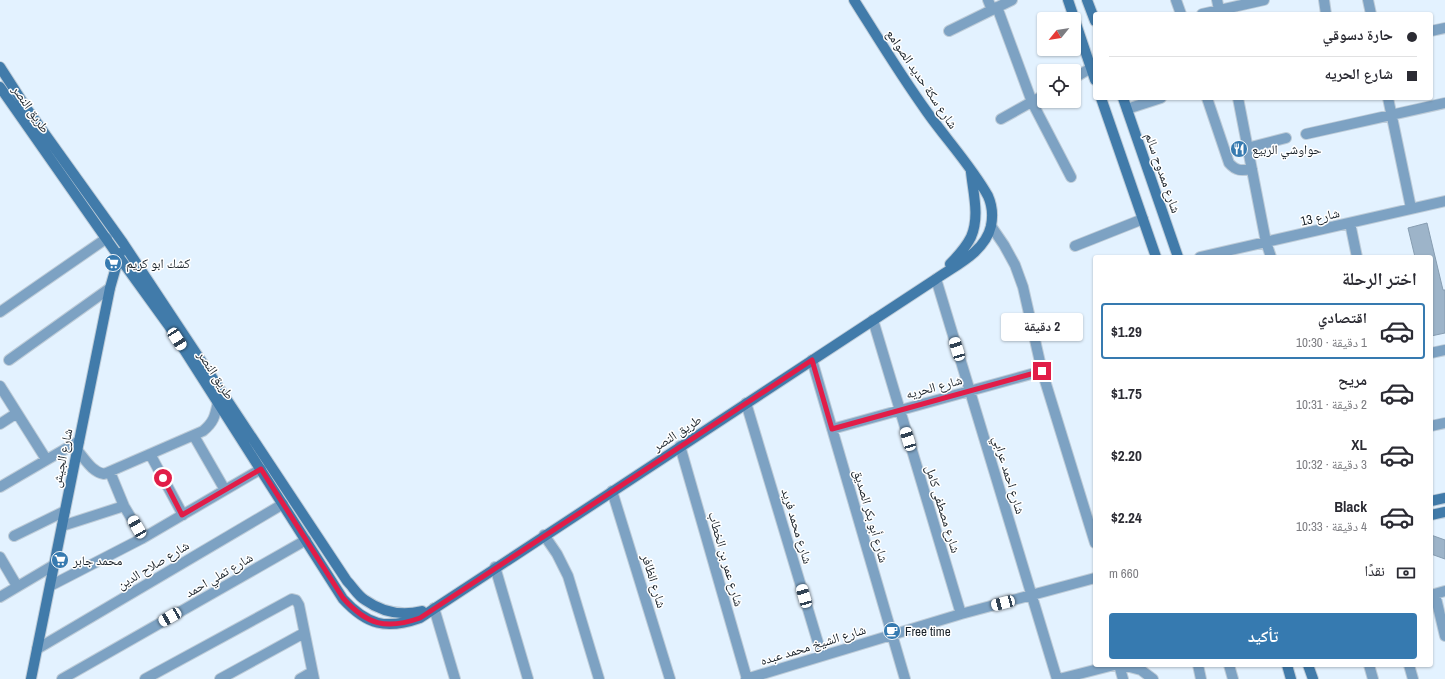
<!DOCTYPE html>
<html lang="ar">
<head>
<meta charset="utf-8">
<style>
	body { margin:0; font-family:"Archivo Narrow","Noto Naskh Arabic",sans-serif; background:#f2f2f3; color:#2b2b33; direction:rtl; height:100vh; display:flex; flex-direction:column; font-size:15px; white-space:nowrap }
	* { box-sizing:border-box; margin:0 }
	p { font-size:13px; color:#7c7c81 }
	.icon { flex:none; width:22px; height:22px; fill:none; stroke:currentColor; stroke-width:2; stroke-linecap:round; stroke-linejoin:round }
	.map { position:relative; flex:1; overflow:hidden; direction:ltr }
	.details { position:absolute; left:1093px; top:255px; width:340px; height:412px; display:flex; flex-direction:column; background:#fff; border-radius:4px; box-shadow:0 1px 3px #0004; direction:rtl }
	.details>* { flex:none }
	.top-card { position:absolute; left:1093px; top:12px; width:340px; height:88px; border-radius:4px; box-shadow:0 1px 3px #0004; direction:rtl; display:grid; align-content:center; height:88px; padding:0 16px; background:#fff }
	.needle { width:26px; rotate:240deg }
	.tools { position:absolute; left:1037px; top:12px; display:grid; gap:8px }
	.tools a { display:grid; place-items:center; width:44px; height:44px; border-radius:4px; background:#fff; box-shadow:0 1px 3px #0004; font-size:20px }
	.end { position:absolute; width:18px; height:18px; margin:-9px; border:5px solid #e11d48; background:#fff; box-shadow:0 0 0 2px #fff }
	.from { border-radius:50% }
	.bubble { position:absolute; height:28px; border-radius:4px; background:#fff; box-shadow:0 1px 3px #0004; font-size:13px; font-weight:700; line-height:28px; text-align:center; direction:rtl }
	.car { position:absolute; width:12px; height:24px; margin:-12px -6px; border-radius:5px; box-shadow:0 0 3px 1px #0007; background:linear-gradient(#fff 24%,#345 0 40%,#fff 0 76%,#345 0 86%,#fff 0) }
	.top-card b { display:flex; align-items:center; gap:14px; height:38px; font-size:15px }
	.top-card b+b { border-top:1px solid #e1e1e2 }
	.top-card i { width:10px; height:10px; background:#2b2b33 }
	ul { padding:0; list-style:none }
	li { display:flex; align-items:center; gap:12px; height:56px; margin:0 8px 6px; padding:0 8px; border:2px solid transparent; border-radius:4px }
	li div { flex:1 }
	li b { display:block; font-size:15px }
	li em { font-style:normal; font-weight:700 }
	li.active { border-color:#367ab0 }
	li>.icon { width:36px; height:36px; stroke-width:1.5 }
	h2 { padding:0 16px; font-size:18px; line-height:48px }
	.pay { display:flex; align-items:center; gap:10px; height:44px; padding:0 16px; font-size:15px }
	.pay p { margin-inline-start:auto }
	.cta { display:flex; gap:8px; margin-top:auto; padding:8px 16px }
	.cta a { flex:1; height:46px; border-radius:4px; background:#367ab0; color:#fff; font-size:16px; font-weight:700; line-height:46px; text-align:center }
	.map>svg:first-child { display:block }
</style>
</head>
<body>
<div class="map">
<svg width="1445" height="679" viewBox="0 0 1445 679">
	<rect width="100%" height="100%" fill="#e3f2ff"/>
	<!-- building -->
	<path fill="#9db4c9" stroke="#879db1" d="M1427,223L1443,290H1445V333L1431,336V257H1415L1408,228Z
		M1431,535L1445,540V559L1431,554Z"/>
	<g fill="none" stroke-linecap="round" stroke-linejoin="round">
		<!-- street casing -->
		<g stroke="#beccd8" stroke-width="12">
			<path id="street" d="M988,0L992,10
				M1176,0L1181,14
				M1217,0L1220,14
				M1324,0L1326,14
				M1368,0L1371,14
				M997,7L1032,102L1071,177
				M1202,14L1264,0
				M949,31L1012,0
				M1431,31L1445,28
				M1074,78L1091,68
				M1207,98L1229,163C1236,171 1241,171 1252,169
				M1238,98L1266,242L1271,257
				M1388,98L1411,208
				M1127,109L1161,98
				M1001,119L1044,95
				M1306,134L1445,103
				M1247,148L1286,138
				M1350,223L1357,257
				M991,226L1004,245L1015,265L1023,287L1042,371L1095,543
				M1075,246L1143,219
				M1200,257L1445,201
				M936,279L1057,679
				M0,312L107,238
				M873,320L961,614
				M1431,353L1445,350
				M9,360L110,288
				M812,360L905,679
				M0,386L46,459
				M746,403L822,656
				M0,424L17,413
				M1431,426L1445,423
				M832,429L1042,371
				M194,436L225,490
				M680,446L747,679
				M77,450C85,459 92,472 104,474L203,431C214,422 215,416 218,402
				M150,454L183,515
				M110,472L124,506L143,538
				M0,487L79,441
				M612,491L670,679
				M62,526L124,506
				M544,535L557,554L568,576L599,679
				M14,536L65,511
				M0,557L17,586
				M495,567L528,679
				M50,586L143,538L261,469
				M1435,594L1445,636
				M1431,595L1445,591
				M0,597L54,565
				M434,608L455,679
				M37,649L283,504
				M1119,665L1123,679
				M1122,665L1141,670L1153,679
				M1198,665L1201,679
				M1229,665L1233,679
				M1369,665L1373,679
				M1409,665L1413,679
				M62,679L306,540
				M145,679L292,599L296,600L299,605L314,679
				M220,679L304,633
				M300,679L312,672
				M746,679L961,614L1095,578
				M1059,679L1114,665"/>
		</g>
		<!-- secondary casing -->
		<g stroke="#beccd8" stroke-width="12">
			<path id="secondary" d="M1068,0L1095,80
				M1087,0L1095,21
				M0,67L27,109L123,243L347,581C353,587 358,596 365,600C382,612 402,616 422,611
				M0,87L119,257L169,326L343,599C367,625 386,630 420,618L936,279C956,265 985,252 991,226C993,216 992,205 988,196C972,167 946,139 927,112C901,76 878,38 854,0
				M1101,98L1156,257
				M1123,98L1178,257
				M950,264C958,256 966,247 971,237C980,217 973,192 971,172
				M1431,501L1445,498
				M1431,515L1445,512
				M1287,665L1291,679
				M1308,665L1313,679
				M31,679L110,288L120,253"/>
		</g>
		<!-- street -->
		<use href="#street" stroke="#7da2c3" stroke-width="10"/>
		<!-- secondary -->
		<use href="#secondary" stroke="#417baa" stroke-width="10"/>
	</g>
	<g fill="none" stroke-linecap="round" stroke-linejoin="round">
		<!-- route -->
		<path stroke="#e11d48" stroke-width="5" d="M163,478L182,515L261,469L343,598C367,625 386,630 420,618L812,360L832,429L1042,371"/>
	</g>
	<!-- icons -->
	<defs>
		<g id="restaurant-disc" transform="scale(0.9)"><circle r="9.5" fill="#367ab0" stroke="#fff"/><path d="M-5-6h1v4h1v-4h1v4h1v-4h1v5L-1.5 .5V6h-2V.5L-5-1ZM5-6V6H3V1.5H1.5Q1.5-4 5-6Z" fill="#fff"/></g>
		<g id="supermarket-disc" transform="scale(0.9)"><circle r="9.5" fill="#367ab0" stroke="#fff"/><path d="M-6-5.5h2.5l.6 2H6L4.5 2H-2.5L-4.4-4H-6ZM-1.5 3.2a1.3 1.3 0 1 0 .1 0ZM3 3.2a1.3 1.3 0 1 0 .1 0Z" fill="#fff"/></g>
		<g id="cafe-disc" transform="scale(0.9)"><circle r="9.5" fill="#367ab0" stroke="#fff"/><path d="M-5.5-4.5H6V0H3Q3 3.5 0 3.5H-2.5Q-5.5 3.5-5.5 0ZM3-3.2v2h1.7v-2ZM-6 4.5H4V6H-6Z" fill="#fff"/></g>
	</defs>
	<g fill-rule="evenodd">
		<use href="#restaurant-disc" x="1239" y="149"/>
		<use href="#supermarket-disc" x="113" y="263"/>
		<use href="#supermarket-disc" x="60" y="560"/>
		<use href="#cafe-disc" x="892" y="631"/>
	</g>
	<g text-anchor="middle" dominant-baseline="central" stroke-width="3" stroke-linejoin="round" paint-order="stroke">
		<!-- street labels -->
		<g font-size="13" fill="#172028" stroke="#fff">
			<text transform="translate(922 79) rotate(56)">شارع سكة حديد الصوامع</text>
			<text transform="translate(31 109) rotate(55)">طريق النصر</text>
			<text transform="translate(1163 173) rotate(71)">شارع ممدوح سالم</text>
			<text transform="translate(1320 217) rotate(-13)">شارع 13</text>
			<text transform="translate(216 375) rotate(57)">طريق النصر</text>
			<text transform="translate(934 387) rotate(-15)">شارع الحريه</text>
			<text transform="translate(677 433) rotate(-33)">طريق النصر</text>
			<text transform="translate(62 458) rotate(-78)">شارع الجيش</text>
			<text transform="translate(1009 475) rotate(73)">شارع احمد عرابي</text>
			<text transform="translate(943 509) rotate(73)">شارع مصطفى كامل</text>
			<text transform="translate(871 516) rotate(74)">شارع أبو بكر الصديق</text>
			<text transform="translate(797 526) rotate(73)">شارع محمد فريد</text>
			<text transform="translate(726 559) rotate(74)">شارع عمر بن الخطاب</text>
			<text transform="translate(153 565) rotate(-31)">شارع صلاح الدين</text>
			<text transform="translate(219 575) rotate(-30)">شارع تملي احمد</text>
			<text transform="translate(654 581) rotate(73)">شارع الظافر</text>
			<text transform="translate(813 645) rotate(-17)">شارع الشيخ محمد عبده</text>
		</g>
		<!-- poi labels -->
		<g font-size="13" fill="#172028" stroke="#fff" text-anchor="start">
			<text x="1252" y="149">حواوشي الربيع</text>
			<text x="126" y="263">كشك ابو كريم</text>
			<text x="73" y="560">محمد جابر</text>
			<text x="905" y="631">Free time</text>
		</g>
	</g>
</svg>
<div class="tools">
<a><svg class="needle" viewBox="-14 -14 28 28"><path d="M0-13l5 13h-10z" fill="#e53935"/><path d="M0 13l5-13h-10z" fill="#7c7c81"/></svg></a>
<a><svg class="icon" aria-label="locate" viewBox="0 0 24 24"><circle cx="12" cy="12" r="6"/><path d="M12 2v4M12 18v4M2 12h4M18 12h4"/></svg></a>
</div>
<i class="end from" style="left:163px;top:478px"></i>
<i class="end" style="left:1042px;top:371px"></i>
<div class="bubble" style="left:1001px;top:313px;width:82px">2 دقيقة</div>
<i class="car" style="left:177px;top:339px;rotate:147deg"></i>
<i class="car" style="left:957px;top:349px;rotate:343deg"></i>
<i class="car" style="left:908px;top:439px;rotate:343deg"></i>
<i class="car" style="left:137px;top:527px;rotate:330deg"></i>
<i class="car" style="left:804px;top:596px;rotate:344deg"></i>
<i class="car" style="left:1003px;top:603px;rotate:255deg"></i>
<i class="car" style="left:170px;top:617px;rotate:240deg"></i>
<div class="top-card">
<b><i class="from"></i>حارة دسوقي</b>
<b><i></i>شارع الحريه</b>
</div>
<section class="details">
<h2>اختر الرحلة</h2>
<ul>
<li class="active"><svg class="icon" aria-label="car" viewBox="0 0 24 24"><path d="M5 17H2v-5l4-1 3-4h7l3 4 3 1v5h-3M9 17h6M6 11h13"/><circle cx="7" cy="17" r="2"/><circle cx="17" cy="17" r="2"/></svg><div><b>اقتصادي</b><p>1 دقيقة · 10:30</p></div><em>$1.29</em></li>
<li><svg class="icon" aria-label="car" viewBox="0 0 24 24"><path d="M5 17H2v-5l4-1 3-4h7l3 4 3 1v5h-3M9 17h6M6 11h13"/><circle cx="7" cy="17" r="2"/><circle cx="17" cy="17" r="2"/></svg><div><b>مريح</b><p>2 دقيقة · 10:31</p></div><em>$1.75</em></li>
<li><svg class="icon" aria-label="car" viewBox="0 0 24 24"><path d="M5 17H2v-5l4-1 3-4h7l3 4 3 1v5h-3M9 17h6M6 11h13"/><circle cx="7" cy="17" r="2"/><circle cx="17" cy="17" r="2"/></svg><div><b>XL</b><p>3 دقيقة · 10:32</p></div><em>$2.20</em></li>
<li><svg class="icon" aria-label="car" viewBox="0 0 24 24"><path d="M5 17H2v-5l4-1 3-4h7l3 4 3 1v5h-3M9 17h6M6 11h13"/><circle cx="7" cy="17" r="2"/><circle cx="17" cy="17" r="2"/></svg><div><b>Black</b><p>4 دقيقة · 10:33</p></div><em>$2.24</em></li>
</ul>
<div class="pay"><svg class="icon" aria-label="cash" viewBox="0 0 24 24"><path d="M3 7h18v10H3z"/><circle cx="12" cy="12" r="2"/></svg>نقدًا<p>660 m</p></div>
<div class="cta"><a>تأكيد</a></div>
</section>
</div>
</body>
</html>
